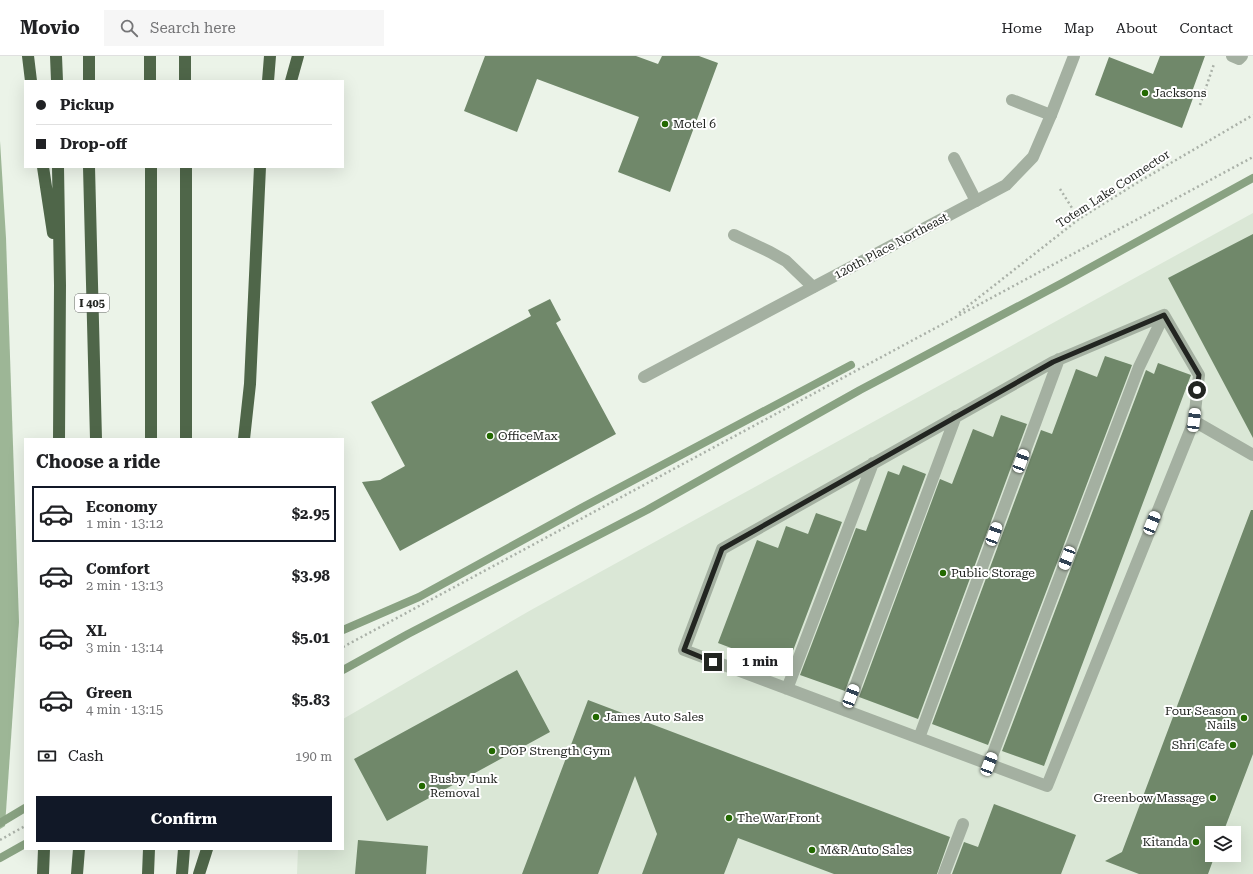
<!DOCTYPE html>
<html lang="en">
<head>
<meta charset="utf-8">
<style>
	body { margin:0; font-family:"Roboto Serif",serif; background:#f6f6f6; color:#202124; height:100vh; display:flex; flex-direction:column; font-size:15px; white-space:nowrap }
	* { box-sizing:border-box; margin:0 }
	p { font-size:13px; color:#757577 }
	.icon { flex:none; width:22px; height:22px; fill:none; stroke:currentColor; stroke-width:2; stroke-linecap:round; stroke-linejoin:round }
	.map { position:relative; flex:1; overflow:hidden }
	.drawer { position:absolute; left:24px; top:382px; width:320px; height:412px; display:flex; flex-direction:column; background:#fff; border-radius:0px; box-shadow:0 4px 16px #0002 }
	.drawer>* { flex:none }
	.top-card { position:absolute; left:24px; top:24px; width:320px; height:88px; border-radius:0px; box-shadow:0 4px 16px #0002; display:grid; align-content:center; height:88px; padding:0 12px; background:#fff }
	.fabs { position:absolute; left:1205px; top:770px; display:grid; gap:8px }
	.fabs a { display:grid; place-items:center; width:36px; height:36px; border-radius:0px; background:#fff; box-shadow:0 4px 16px #0002; font-size:20px }
	.end { position:absolute; width:18px; height:18px; margin:-9px; border:5px solid #222521; background:#fff; box-shadow:0 0 0 2px #fff }
	.from { border-radius:50% }
	.bubble { position:absolute; height:28px; border-radius:0px; background:#fff; box-shadow:0 4px 16px #0002; font-size:13px; font-weight:700; line-height:28px; text-align:center }
	.car { position:absolute; width:12px; height:24px; margin:-12px -6px; border-radius:5px; box-shadow:0 0 3px 1px #0007; background:linear-gradient(#fff 24%,#345 0 40%,#fff 0 76%,#345 0 86%,#fff 0) }
	.top-card b { display:flex; align-items:center; gap:14px; height:38px; font-size:15px }
	.top-card b+b { border-top:1px solid #e0e0e0 }
	.top-card i { width:10px; height:10px; background:#202124 }
	ul { padding:0; list-style:none }
	li { display:flex; align-items:center; gap:12px; height:56px; margin:0 8px 6px; padding:0 4px; border:2px solid transparent; border-radius:0px }
	li div { flex:1 }
	li b { display:block; font-size:15px }
	li em { font-style:normal; font-weight:700 }
	li.active { border-color:#111827 }
	li>.icon { width:36px; height:36px; stroke-width:1.5 }
	h2 { padding:0 12px; font-size:18px; line-height:48px }
	.pay { display:flex; align-items:center; gap:10px; height:44px; padding:0 12px; font-size:15px }
	.pay p { margin-inline-start:auto }
	.action { display:flex; gap:8px; margin-top:auto; padding:8px 12px }
	.action a { flex:1; height:46px; border-radius:0px; background:#111827; color:#fff; font-size:16px; font-weight:700; line-height:46px; text-align:center }
	header { display:flex; align-items:center; gap:24px; box-sizing:border-box; height:56px; padding:0 20px; background:#fff; border-bottom:1px solid #e0e0e0 }
	header strong { font-size:19px }
	nav { display:flex; gap:22px; margin-inline-start:auto; font-size:14px }
	.search { width:280px; height:36px; background:#f6f6f6; display:flex; align-items:center; gap:10px; box-sizing:border-box; padding:0 14px; border-radius:0px; color:#757577; font-size:15px }
	.map>svg:first-child { display:block }
</style>
</head>
<body>
<header>
<strong>Movio</strong>
<div class="search"><svg class="icon" aria-label="search" viewBox="0 0 24 24"><circle cx="10" cy="10" r="6"/><path d="M15 15l6 6"/></svg>Search here</div>
<nav><a>Home</a><a>Map</a><a>About</a><a>Contact</a></nav>
</header>
<div class="map">
<svg width="1253" height="818" viewBox="0 0 1253 818">
	<rect width="100%" height="100%" fill="#ebf3e8"/>
	<!-- built -->
	<path fill="#dae7d6" fill-rule="evenodd" d="M1253,157V818H297L298,793H343V663L531,554ZM1212,777H1234V799H1212Z"/>
	<!-- forest -->
	<path fill="#9db696" d="M0,85L6,182L19,566L5,770L0,773Z"/>
	<g fill="none" stroke-linecap="round" stroke-linejoin="round">
		<!-- stream -->
		<path stroke="#89a282" stroke-width="8" d="M343,574L419,541L583,451L851,309
			M343,614L408,578L647,454L860,334L1064,226L1253,122
			M0,767L25,752
			M0,802L25,788"/>
	</g>
	<!-- building -->
	<path fill="#70886a" d="M485,0H636L658,8L662,0H699L718,7L670,136L618,116L639,61L537,23L517,76L464,55Z
		M1160,0H1205L1193,33L1196,34L1182,72L1095,39L1109,1L1153,18Z
		M1253,178V382L1168,222Z
		M550,243L561,264L556,267L616,378L400,495L362,426L380,424L405,410L371,346L531,260L528,254Z
		M1105,300L1132,309L988,689L932,668L1041,374L1052,378L1076,313L1097,321Z
		M1158,307L1191,319L1044,710L1002,695L1146,314L1154,318Z
		M1001,359L1027,368L918,663L859,641L940,423L952,428L973,373L993,381Z
		M903,409L926,418L845,635L800,619L856,472L866,475L888,415L899,419Z
		M1251,454H1253V698L1223,777H1212V799H1215L1208,818H1139L1105,805L1122,796Z
		M816,457L842,466L786,613L718,587L757,484L778,492L786,470L808,478Z
		M517,614L550,676L387,765L354,703Z
		M588,644L950,781L937,818H834L738,782L724,818H642L657,778L635,720L598,818H522Z
		M994,748L1076,779L1061,818H952L964,786L978,791Z
		M358,784L428,790L426,818H355Z"/>
	<g fill="none" stroke-linecap="round" stroke-linejoin="round">
		<!-- path -->
		<path stroke="#aab1a8" stroke-width="2.5" stroke-dasharray="2 3" stroke-linecap="butt" d="M1200,49L1214,8
			M1060,133L1079,163
			M959,257L1079,163L1140,125L1253,59
			M343,591L1253,101
			M0,784L25,770"/>
		<!-- service -->
		<path stroke="#a4b0a1" stroke-width="12" d="M1232,0L1239,3L1242,0
			M1012,44L1051,59
			M954,102L976,145
			M734,179L770,196L786,205L813,231
			M1164,259L1199,319L1194,365L1047,730L684,594L722,493L1053,306Z
			M1194,365L1253,399
			M787,633L873,407
			M846,655L956,360
			M919,682L1059,303
			M989,708L1139,311L1164,259
			M944,818L963,768"/>
		<!-- minor -->
		<path stroke="#a4b0a1" stroke-width="12" d="M644,321L1006,129L1033,101L1051,59L1074,0"/>
		<!-- motorway -->
		<path stroke="#4f6649" stroke-width="12" d="M28,0L31,25
			M56,0L57,25
			M89,0V25
			M150,0V25
			M185,0V25
			M268,25L270,0
			M291,25L298,0
			M43,111L53,177
			M58,111L60,229L59,383
			M89,111L96,383
			M151,111V383
			M186,111V383
			M244,383L250,328L260,111
			M43,818L44,793
			M77,818L79,793
			M148,818L149,793
			M182,818L184,793
			M199,818L207,793"/>
	</g>
	<g fill="none" stroke-linecap="round" stroke-linejoin="round">
		<!-- route -->
		<path stroke="#222521" stroke-width="5" d="M713,606L684,594L722,493L1053,306L1164,259L1199,319L1197,334"/>
	</g>
	<!-- markers -->
	<g fill="#236901" stroke="#fff" stroke-width="1.5">
		<circle cx="1145" cy="37" r="4"/>
		<circle cx="665" cy="68" r="4"/>
		<circle cx="490" cy="380" r="4"/>
		<circle cx="943" cy="517" r="4"/>
		<circle cx="596" cy="661" r="4"/>
		<circle cx="1244" cy="662" r="4"/>
		<circle cx="1233" cy="689" r="4"/>
		<circle cx="492" cy="695" r="4"/>
		<circle cx="422" cy="730" r="4"/>
		<circle cx="1213" cy="742" r="4"/>
		<circle cx="729" cy="762" r="4"/>
		<circle cx="1196" cy="786" r="4"/>
		<circle cx="812" cy="794" r="4"/>
	</g>
	<g text-anchor="middle" dominant-baseline="central" stroke-width="4" stroke-linejoin="round" paint-order="stroke">
		<!-- shield labels -->
		<rect fill="#fff" stroke="#646664" stroke-width="1" x="75" y="238" width="34" height="18" rx="3"/>
		<g font-size="11" font-weight="bold" fill="#222521">
			<text x="92" y="247">I 405</text>
		</g>
		<!-- poi labels -->
		<g font-size="12" fill="#222521" stroke="#fff" text-anchor="start">
			<text x="1153" y="37">Jacksons</text>
			<text x="673" y="68">Motel 6</text>
			<text x="498" y="380">OfficeMax</text>
			<text x="951" y="517">Public Storage</text>
			<text x="1236" y="655" text-anchor="end">Four Season<tspan x="1236" dy="14">Nails</tspan></text>
			<text x="604" y="661">James Auto Sales</text>
			<text x="1225" y="689" text-anchor="end">Shri Cafe</text>
			<text x="500" y="695">DOP Strength Gym</text>
			<text x="430" y="723">Busby Junk<tspan x="430" dy="14">Removal</tspan></text>
			<text x="1205" y="742" text-anchor="end">Greenbow Massage</text>
			<text x="737" y="762">The War Front</text>
			<text x="1188" y="786" text-anchor="end">Kitanda</text>
			<text x="820" y="794">M&amp;R Auto Sales</text>
		</g>
		<!-- street labels -->
		<g font-size="12" fill="#222521" stroke="#fff">
			<text transform="translate(1113 133) rotate(-33)">Totem Lake Connector</text>
			<text transform="translate(891 190) rotate(-28)">120th Place Northeast</text>
		</g>
	</g>
</svg>
<div class="fabs">
<a><svg class="icon" aria-label="layers" viewBox="0 0 24 24"><path d="M12 4l9 5-9 5-9-5zM3 14l9 5 9-5"/></svg></a>
</div>
<i class="end from" style="left:1197px;top:334px"></i>
<i class="end" style="left:713px;top:606px"></i>
<div class="bubble" style="left:727px;top:592px;width:66px">1 min</div>
<i class="car" style="left:1194px;top:364px;rotate:7deg"></i>
<i class="car" style="left:1021px;top:405px;rotate:20deg"></i>
<i class="car" style="left:1152px;top:467px;rotate:22deg"></i>
<i class="car" style="left:994px;top:478px;rotate:20deg"></i>
<i class="car" style="left:1067px;top:502px;rotate:201deg"></i>
<i class="car" style="left:851px;top:640px;rotate:21deg"></i>
<i class="car" style="left:989px;top:708px;rotate:21deg"></i>
<div class="top-card">
<b><i class="from"></i>Pickup</b>
<b><i></i>Drop-off</b>
</div>
<section class="drawer">
<h2>Choose a ride</h2>
<ul>
<li class="active"><svg class="icon" aria-label="car" viewBox="0 0 24 24"><path d="M5 17H2v-5l4-1 3-4h7l3 4 3 1v5h-3M9 17h6M6 11h13"/><circle cx="7" cy="17" r="2"/><circle cx="17" cy="17" r="2"/></svg><div><b>Economy</b><p>1 min · 13:12</p></div><em>$2.95</em></li>
<li><svg class="icon" aria-label="car" viewBox="0 0 24 24"><path d="M5 17H2v-5l4-1 3-4h7l3 4 3 1v5h-3M9 17h6M6 11h13"/><circle cx="7" cy="17" r="2"/><circle cx="17" cy="17" r="2"/></svg><div><b>Comfort</b><p>2 min · 13:13</p></div><em>$3.98</em></li>
<li><svg class="icon" aria-label="car" viewBox="0 0 24 24"><path d="M5 17H2v-5l4-1 3-4h7l3 4 3 1v5h-3M9 17h6M6 11h13"/><circle cx="7" cy="17" r="2"/><circle cx="17" cy="17" r="2"/></svg><div><b>XL</b><p>3 min · 13:14</p></div><em>$5.01</em></li>
<li><svg class="icon" aria-label="car" viewBox="0 0 24 24"><path d="M5 17H2v-5l4-1 3-4h7l3 4 3 1v5h-3M9 17h6M6 11h13"/><circle cx="7" cy="17" r="2"/><circle cx="17" cy="17" r="2"/></svg><div><b>Green</b><p>4 min · 13:15</p></div><em>$5.83</em></li>
</ul>
<div class="pay"><svg class="icon" aria-label="cash" viewBox="0 0 24 24"><path d="M3 7h18v10H3z"/><circle cx="12" cy="12" r="2"/></svg>Cash<p>190 m</p></div>
<div class="action"><a>Confirm</a></div>
</section>
</div>
</body>
</html>
